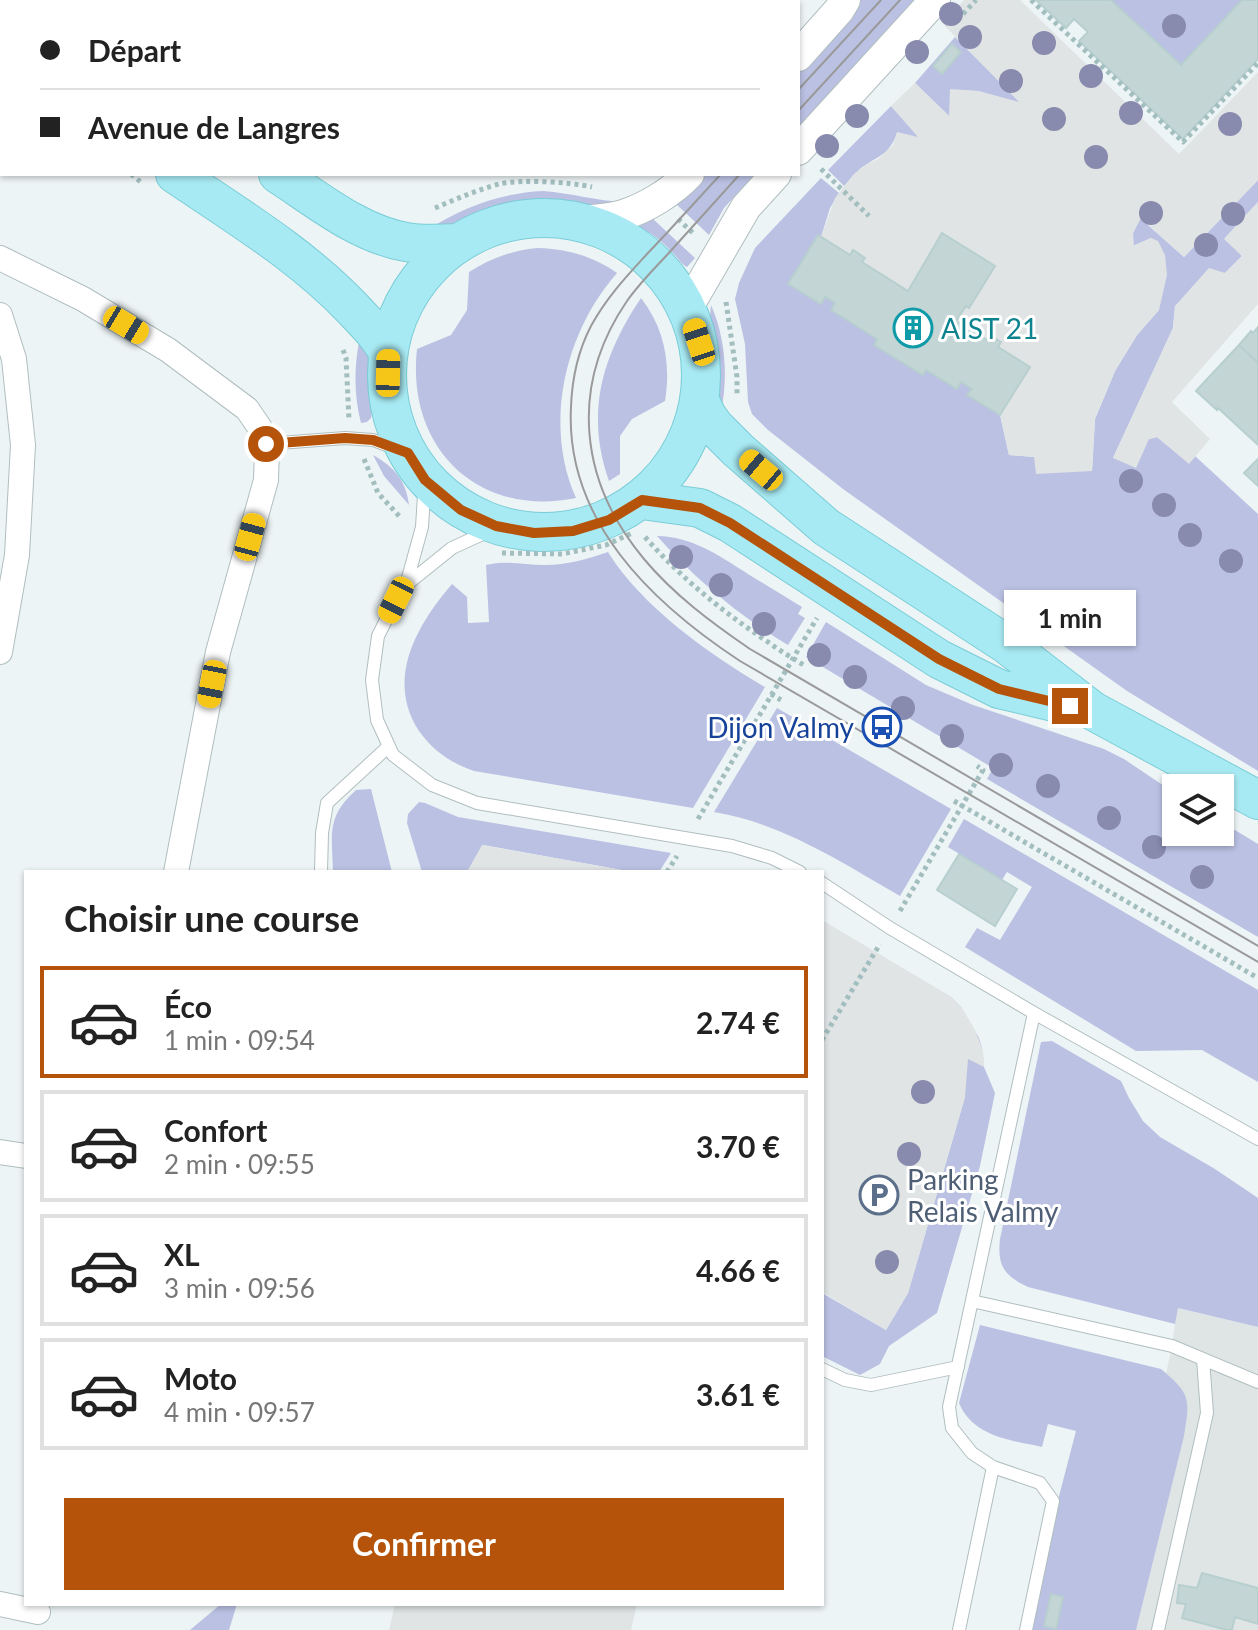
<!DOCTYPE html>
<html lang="fr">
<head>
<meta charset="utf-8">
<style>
	body { margin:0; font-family:Lato,sans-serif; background:#f6f6f6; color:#222; height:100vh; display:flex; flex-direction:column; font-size:30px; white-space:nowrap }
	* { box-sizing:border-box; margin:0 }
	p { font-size:26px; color:#767676 }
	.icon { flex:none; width:44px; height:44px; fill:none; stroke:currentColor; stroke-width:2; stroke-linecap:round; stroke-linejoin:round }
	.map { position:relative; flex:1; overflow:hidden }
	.drawer { position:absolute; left:24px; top:870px; width:800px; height:736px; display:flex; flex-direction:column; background:#fff; border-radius:0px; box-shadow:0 2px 6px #0004 }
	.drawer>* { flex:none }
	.top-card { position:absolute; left:0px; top:0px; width:800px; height:176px; box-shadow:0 2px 6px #0004; display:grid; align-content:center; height:176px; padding:0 40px; background:#fff }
	.tools { position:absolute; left:1162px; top:774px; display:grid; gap:16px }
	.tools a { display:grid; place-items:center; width:72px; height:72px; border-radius:0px; background:#fff; box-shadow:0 2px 6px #0004; font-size:40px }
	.end { position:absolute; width:36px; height:36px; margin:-18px; border:10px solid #b45309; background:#fff; box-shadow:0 0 0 4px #fff }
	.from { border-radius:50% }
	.bubble { position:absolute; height:56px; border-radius:0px; background:#fff; box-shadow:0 2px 6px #0004; font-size:26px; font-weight:700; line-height:56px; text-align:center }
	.car { position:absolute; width:24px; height:48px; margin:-24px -12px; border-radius:10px; box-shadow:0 0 6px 2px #0007; background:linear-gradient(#f5c518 24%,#345 0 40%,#f5c518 0 76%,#345 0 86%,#f5c518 0) }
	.top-card b { display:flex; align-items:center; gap:28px; height:76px; font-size:30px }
	.top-card b+b { border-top:2px solid #e0e0e0 }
	.top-card i { width:20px; height:20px; background:#222 }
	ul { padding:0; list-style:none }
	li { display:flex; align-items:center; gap:24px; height:112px; margin:0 16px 12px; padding:0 24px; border:4px solid #e0e0e0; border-radius:0px }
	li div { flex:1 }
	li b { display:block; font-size:30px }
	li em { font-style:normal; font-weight:700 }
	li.active { border-color:#b45309 }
	li>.icon { width:72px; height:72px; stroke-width:1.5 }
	h2 { padding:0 40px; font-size:36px; line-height:96px }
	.primary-button { display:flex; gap:16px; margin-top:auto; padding:16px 40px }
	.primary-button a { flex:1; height:92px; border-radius:0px; background:#b45309; color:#fff; font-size:32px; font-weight:700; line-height:92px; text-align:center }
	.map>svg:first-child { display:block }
</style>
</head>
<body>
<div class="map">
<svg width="1258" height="1630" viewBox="0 0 1258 1630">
	<rect width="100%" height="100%" fill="#edf4f5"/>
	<!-- industrial -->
	<path fill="#dee5e4" d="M1177,1308L1258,1327V1630H1133L1154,1430L1172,1346Z"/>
	<!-- green -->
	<path fill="#bbc1e3" d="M858,0H919L798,128V72L841,27Z
		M1111,0H1242L1181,65Z
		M955,37L1021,103L978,91L951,90L950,117L915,83Z
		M891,106L920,138L897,133C890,153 881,155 864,166C857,171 851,180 844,186L828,170Z
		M701,174H755L724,208L709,235L674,202Z
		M821,178L839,193L830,208L821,237L818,236L789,284L820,304L825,297L835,303L831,310L877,339L874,345L922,375L927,369L957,389L961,382L972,389L968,396L1000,415L1009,455L1034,457L1092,471L1095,419L1115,371L1137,335L1159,310L1151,238L1133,246V233L1140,218L1184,257L1258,180V202L1225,238L1242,256L1225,273L1175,306L1173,328L1113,458L1149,439L1157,437L1189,463L1195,456L1258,514V771L1127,691L843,489L768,430L752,414L748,402L745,344L735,299L739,283L755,248Z
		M543,191C571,193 597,201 624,202L587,208L545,203L507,205L447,227L427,230C463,207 501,193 543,191Z
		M652,218L695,258L687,267C681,264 678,258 673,253C663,242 651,232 638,227Z
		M538,248C567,249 593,256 617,273C565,332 543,424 576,498C478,518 406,448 417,349L451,335L467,310L469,272C491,258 513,250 538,248Z
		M641,298C665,329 671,364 665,401L632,419L620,436V474L609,481C585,413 602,356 641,298Z
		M711,305C726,339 728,377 721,413L714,394L709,328Z
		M359,342L369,356L373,408L371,418L367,422L361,423C354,396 354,369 359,342Z
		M373,455C394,467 406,480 409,505L384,476Z
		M657,536C691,536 720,556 748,574C766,585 784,596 802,607L798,614L805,618L788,645C738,615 695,579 657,536Z
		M608,552C642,607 710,655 765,687L693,808L474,771C451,763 433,751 419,731C385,679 417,625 452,584L467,597L468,623L489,622L486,565C506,560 525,565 545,565C566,565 588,559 608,552Z
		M826,622L926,685L973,705L1104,749L1124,759L1176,794V832H1220V821L1258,844V937L987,779L993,768L806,657Z
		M777,708L951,809L900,896C841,862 782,823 714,812Z
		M371,789L392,872H333C332,834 326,817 356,790Z
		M419,802L425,803L458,817L671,853L659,872H633L483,845L467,872H422L407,823L408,814Z
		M964,819L1258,990V1082L1202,1050L1136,1051L965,947L977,928L1000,940L1032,887L1007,872L1002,880L948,847Z
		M950,996L961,1007L979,1038L982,1048L984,1067L995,1093L980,1166L937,1313L889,1346L880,1364L860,1375L822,1356V1293L886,1330L908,1293L965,1097Z
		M1052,1041L1121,1081L1129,1098L1143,1121L1160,1137L1215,1169L1258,1198V1327L1178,1308L1175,1324L1028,1287C1004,1276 997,1265 1000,1239L1041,1042Z
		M980,1325L1161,1369C1191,1394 1190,1399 1184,1436L1136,1630H1024L1076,1431L1048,1424L1042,1447C1011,1440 973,1437 959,1403Z
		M221,1604H237L229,1630H190Z"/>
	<!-- parking -->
	<path fill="#e0e4e4" d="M964,0H1020L1179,154L1258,72V180L1184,257L1141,218L1133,233L1134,246L1151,238L1158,241L1165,255L1167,275L1159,310L1137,335L1115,371L1095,419L1092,471L1036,474L1034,457L1009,455L1000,415L1030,367L998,347L1001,342L990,335L987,340L957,321L966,306L970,307L995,266L942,233L908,291L862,262L864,257L853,251L850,255L821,237L835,198L853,175L862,167L878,159L893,145L897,132L918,137L891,106L915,83L949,116L950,89L978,91L1019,102L942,23Z
		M1258,202V304L1172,402L1210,439L1189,464L1157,437L1149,439L1136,468L1113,458L1173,328L1175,306L1209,268L1225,273L1242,256L1224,239Z
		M482,845L633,872H467Z
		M822,920L950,996L961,1007L974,1028L982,1048L984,1059V1067L968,1059L965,1097L908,1293L886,1330L822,1292Z
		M395,1604H637L631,1630H389Z"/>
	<!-- building -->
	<path fill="#c4d5d5" stroke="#b7cfcf" stroke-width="2" d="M484,0H534L536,2H482Z
		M549,0H617L615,2H547Z
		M1036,0H1111L1181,65L1242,0H1258V59L1183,139L1079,41L1088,32L1074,19L1066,28Z
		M952,44L961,52L942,74L933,66Z
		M942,233L995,266L969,308L966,306L956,321L987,340L989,335L1001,342L998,347L1030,367L1000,415L967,395L972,389L961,382L957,389L926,370L923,375L874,345L877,339L831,310L835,303L825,297L821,304L788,284L818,235L850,255L853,250L865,258L862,262L908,291Z
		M1258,327V363L1239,345L1251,331L1253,333Z
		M1239,345L1258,363V445L1218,408L1217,410L1196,391Z
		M1258,459V486L1244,473Z
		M959,854L1017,889L995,926L937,890Z
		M1202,1573L1258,1588V1624L1235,1617L1232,1630H1227L1182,1618L1186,1604L1177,1603L1179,1585L1197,1588Z
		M1051,1594L1063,1597L1056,1629L1044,1626Z"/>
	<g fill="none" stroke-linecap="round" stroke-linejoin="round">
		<!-- service casing -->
		<g stroke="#b0bebf" stroke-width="14">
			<path id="service" d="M644,0L646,2
				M420,2L422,0
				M266,444L345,438L373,440L408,453
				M505,528L489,531L452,548L406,585L396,600L378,636L372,680L377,720L393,755L432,785L477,803L732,846L772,858L800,872
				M406,585L422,527L425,480
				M321,872L322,833L327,803L389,746
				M822,883L890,928L1034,1013L1258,1139
				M972,1301L1172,1346L1258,1382
				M822,1369L845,1380L871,1385L958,1367
				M959,1630L993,1467
				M1026,1630L1053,1501L1040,1483L993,1467L972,1453L952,1428L949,1407L1034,1013
				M1158,1630L1207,1413L1203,1359"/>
		</g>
		<!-- minor casing -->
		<g stroke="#b0bebf" stroke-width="26">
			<path id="minor" d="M774,0L776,2
				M0,258L83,299L168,350L247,409L260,428L267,449L266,480L218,652L176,872
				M0,315L14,359L23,445L17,555L0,652
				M0,1152L26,1156
				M0,1604L38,1612"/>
		</g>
		<!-- tertiary casing -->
		<g stroke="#b0bebf" stroke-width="32">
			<path id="tertiary" d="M798,56L839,10L845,0
				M798,150L935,0
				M584,221C596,219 610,219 623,215C646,208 672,192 689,174
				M688,307L746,207L776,174"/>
		</g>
		<!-- primary casing -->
		<g stroke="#79cdd7" stroke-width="40">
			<path id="primary" d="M3,0L7,2
				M0,44L2,46
				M175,174C237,216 302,255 354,310C367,324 380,336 388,353
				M278,174C318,200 359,234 406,242C423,245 440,244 457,243
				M387 375a157 157 0 1 1 314 0a157 157 0 1 1-314 0Z
				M700,401L707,416L715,427L738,450L826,527L1006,644L1093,711L1258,800
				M642,500L700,508L730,523L939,659L999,689L1079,708"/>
		</g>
		<!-- path -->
		<path stroke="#a3bebf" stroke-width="5" stroke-dasharray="4 4" stroke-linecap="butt" d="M1031,0L1183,142L1258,63
			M963,14L976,0
			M821,169L869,216
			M131,174L142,183
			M435,208C456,199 477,190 499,184C522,179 569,182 592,187
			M678,219L694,234
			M726,302L737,377V395
			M343,350L346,358L349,420
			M364,459L378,493L400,517
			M645,537C681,578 723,612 768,642C780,651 793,658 805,666
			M502,553L562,554L606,545L632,533
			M771,694L781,700
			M954,801L1258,978
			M698,819L817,618
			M667,872L677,856
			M900,911L983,770L977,766
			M822,1040L880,944"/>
		<!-- service -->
		<use href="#service" stroke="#fff" stroke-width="12"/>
		<!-- minor -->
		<use href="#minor" stroke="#fff" stroke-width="24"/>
		<!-- tertiary -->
		<use href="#tertiary" stroke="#fff" stroke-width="30"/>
		<!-- primary -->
		<use href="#primary" stroke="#a8eaf3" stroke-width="38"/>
		<!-- tram -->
		<path stroke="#9a9a9a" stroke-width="2" d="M798,90L881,0
			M798,111L900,0
			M721,174C696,201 672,228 647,254C626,277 606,298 591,326C578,351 572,379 571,407C565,521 652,603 740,661L1258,962
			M740,174C716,201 691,228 667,255C653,270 639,284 627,301C569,386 579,481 644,559C674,595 712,623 750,649L1258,946"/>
	</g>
	<!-- trees -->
	<g fill="#888aae">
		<circle cx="951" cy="14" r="12"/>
		<circle cx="1174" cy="26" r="12"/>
		<circle cx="970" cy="37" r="12"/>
		<circle cx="1044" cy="43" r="12"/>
		<circle cx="917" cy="52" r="12"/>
		<circle cx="1091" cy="76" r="12"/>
		<circle cx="1011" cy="81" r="12"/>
		<circle cx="1131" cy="113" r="12"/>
		<circle cx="857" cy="116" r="12"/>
		<circle cx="1054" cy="119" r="12"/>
		<circle cx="1230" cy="124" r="12"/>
		<circle cx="827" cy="146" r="12"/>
		<circle cx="1096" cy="157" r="12"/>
		<circle cx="1151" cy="213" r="12"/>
		<circle cx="1233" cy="214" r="12"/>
		<circle cx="1206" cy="245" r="12"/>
		<circle cx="1131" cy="481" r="12"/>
		<circle cx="1164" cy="505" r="12"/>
		<circle cx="1190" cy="535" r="12"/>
		<circle cx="681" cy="557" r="12"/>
		<circle cx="1231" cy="561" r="12"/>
		<circle cx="721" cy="585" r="12"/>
		<circle cx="764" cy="624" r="12"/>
		<circle cx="819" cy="655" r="12"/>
		<circle cx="855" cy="677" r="12"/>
		<circle cx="903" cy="708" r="12"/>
		<circle cx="952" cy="736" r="12"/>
		<circle cx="1001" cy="765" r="12"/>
		<circle cx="1048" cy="786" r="12"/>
		<circle cx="1109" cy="818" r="12"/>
		<circle cx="1154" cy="847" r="12"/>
		<circle cx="1202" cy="877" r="12"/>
		<circle cx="923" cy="1092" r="12"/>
		<circle cx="909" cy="1154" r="12"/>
		<circle cx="887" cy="1262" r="12"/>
	</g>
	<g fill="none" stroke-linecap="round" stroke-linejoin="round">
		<!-- route -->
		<path stroke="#b45309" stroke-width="10" d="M266,444L345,438L373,440L408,453L425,480L461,510L496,526L534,533L573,531L609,520L642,500L700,508L730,523L939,659L999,689L1070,706"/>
	</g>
	<!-- icons -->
	<defs>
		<g id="building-ring" transform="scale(2)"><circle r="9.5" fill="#fff" stroke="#0f9aa8" stroke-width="1.5"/><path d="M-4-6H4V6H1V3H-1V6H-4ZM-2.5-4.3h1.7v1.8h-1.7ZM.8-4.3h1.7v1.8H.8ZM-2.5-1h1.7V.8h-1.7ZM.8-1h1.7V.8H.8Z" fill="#0f9aa8"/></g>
		<g id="bus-ring" transform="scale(2)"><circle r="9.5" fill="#fff" stroke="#1a4fb4" stroke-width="1.5"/><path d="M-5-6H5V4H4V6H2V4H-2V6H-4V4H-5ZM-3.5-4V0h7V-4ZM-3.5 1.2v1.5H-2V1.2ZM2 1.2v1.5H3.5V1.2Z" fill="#1a4fb4"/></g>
		<g id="parking-ring" transform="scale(2)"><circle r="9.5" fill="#fff" stroke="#5c6f8a" stroke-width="1.5"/><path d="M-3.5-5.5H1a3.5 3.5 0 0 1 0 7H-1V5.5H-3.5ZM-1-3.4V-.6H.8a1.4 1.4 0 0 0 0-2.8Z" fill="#5c6f8a"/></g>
	</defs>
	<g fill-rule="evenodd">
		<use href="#building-ring" x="913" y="328"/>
		<use href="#bus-ring" x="882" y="727"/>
		<use href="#parking-ring" x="879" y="1195"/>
	</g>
	<g text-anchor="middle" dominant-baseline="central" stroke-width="6" stroke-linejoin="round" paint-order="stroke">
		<!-- culture labels -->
		<g font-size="28" fill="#0d838f" stroke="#fff" text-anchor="start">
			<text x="941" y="328">AIST 21</text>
		</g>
		<!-- transit labels -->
		<g font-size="28" fill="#164399" stroke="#fff" text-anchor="end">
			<text x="854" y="727">Dijon Valmy</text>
		</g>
		<!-- service labels -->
		<g font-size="28" fill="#4e5e75" stroke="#fff" text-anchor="start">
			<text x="907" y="1179">Parking<tspan x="907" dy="32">Relais Valmy</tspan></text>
		</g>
	</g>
</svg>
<div class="tools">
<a><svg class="icon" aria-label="layers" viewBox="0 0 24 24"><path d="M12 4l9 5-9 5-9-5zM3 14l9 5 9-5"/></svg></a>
</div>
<i class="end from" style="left:266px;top:444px"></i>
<i class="end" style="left:1070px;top:706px"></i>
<div class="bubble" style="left:1004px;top:590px;width:132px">1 min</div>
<i class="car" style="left:126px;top:325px;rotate:121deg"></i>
<i class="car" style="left:699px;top:342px;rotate:342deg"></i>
<i class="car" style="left:388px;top:373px;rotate:1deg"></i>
<i class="car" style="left:761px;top:470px;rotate:310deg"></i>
<i class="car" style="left:250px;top:537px;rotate:15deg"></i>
<i class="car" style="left:396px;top:600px;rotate:206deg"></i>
<i class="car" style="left:212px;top:684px;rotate:191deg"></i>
<div class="top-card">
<b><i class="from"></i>Départ</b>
<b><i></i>Avenue de Langres</b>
</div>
<section class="drawer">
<h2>Choisir une course</h2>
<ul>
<li class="active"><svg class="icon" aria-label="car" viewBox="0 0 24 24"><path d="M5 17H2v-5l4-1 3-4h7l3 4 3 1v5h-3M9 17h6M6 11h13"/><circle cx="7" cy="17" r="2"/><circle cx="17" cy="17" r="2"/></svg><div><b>Éco</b><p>1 min · 09:54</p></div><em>2.74 €</em></li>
<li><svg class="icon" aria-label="car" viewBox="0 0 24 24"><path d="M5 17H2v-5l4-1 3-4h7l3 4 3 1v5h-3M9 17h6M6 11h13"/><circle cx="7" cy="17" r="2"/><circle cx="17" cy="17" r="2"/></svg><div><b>Confort</b><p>2 min · 09:55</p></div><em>3.70 €</em></li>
<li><svg class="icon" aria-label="car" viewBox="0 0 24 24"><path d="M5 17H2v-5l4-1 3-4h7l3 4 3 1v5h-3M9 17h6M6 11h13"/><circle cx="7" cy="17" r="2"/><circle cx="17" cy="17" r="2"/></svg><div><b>XL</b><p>3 min · 09:56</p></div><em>4.66 €</em></li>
<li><svg class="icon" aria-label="car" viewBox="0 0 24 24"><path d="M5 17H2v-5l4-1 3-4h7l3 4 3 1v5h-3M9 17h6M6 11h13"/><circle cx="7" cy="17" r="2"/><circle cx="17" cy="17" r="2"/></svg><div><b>Moto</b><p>4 min · 09:57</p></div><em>3.61 €</em></li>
</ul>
<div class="primary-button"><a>Confirmer</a></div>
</section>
</div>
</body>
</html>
